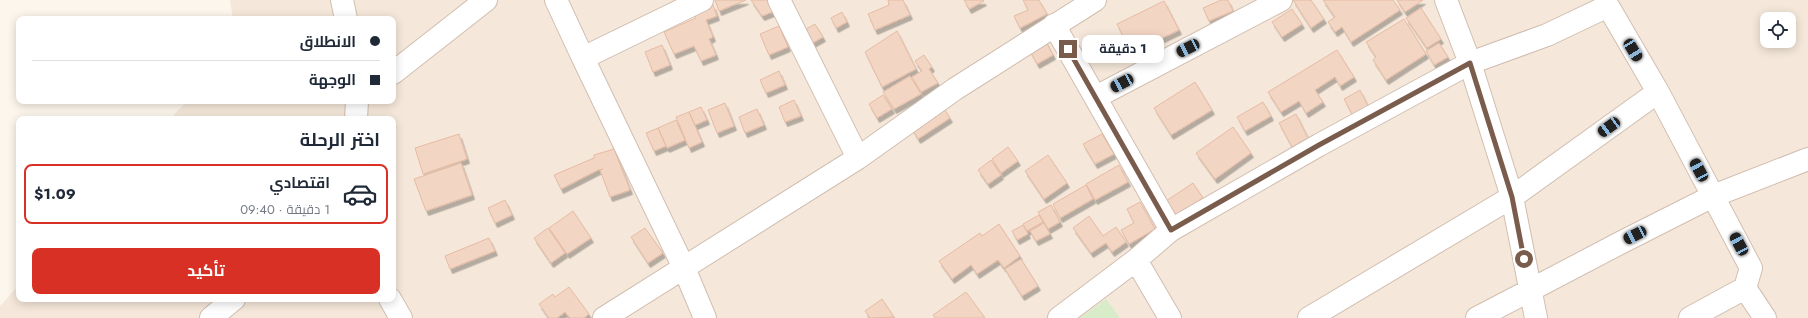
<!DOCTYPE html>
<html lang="ar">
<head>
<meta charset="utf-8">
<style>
	body { margin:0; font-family:Jost,Cairo,sans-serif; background:#f2f2f3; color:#1f2937; direction:rtl; height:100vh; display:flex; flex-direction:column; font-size:15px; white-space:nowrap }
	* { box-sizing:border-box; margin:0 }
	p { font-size:13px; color:#747a83 }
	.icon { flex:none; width:22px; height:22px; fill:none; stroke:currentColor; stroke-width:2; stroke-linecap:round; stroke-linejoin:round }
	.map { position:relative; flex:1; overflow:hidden; direction:ltr }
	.details { position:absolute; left:16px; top:116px; width:380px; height:186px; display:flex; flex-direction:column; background:#fff; border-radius:8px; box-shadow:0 2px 10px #0003; direction:rtl }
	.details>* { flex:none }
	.banner { position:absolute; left:16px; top:16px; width:380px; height:88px; border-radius:8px; box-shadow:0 2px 10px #0003; direction:rtl; display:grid; align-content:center; height:88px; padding:0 16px; background:#fff }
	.fabs { position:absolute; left:1760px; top:12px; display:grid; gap:8px }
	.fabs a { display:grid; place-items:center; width:36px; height:36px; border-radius:8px; background:#fff; box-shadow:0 2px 10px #0003; font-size:20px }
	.end { position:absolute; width:18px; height:18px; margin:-9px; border:5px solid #7a5c4d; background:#fff; box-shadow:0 0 0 2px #fff }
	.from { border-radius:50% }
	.bubble { position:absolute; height:28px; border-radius:8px; background:#fff; box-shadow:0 2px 10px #0003; font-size:13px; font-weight:700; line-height:28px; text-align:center; direction:rtl }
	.car { position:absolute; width:12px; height:24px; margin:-12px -6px; border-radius:5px; box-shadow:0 0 3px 1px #0007; background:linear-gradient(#222 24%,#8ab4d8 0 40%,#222 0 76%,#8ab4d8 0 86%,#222 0) }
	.banner b { display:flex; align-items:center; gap:14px; height:38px; font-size:15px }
	.banner b+b { border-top:1px solid #e0e1e3 }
	.banner i { width:10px; height:10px; background:#1f2937 }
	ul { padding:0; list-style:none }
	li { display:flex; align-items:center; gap:12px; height:60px; margin:0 8px 6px; padding:0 8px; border:2px solid transparent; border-radius:8px }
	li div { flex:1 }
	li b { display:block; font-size:15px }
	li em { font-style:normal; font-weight:700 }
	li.active { border-color:#d93025 }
	li>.icon { width:36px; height:36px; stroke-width:1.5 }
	h2 { padding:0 16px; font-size:18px; line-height:48px }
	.cta { display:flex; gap:8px; margin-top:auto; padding:8px 16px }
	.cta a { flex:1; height:46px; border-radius:8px; background:#d93025; color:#fff; font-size:16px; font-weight:700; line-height:46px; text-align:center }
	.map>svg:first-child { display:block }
</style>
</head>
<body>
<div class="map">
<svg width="1808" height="318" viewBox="0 0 1808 318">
	<defs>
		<filter id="shadow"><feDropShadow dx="2.5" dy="4.5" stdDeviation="0" flood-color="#0004"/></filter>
	</defs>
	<rect width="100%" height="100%" fill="#fdf6ec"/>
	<!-- residential -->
	<path fill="#f5e8da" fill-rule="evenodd" d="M230,0H1808V318H0V306L19,285V299H393V119H170L187,101H393V19H233ZM1767,19H1789V41H1767Z"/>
	<!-- green -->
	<path fill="#d8ecc9" d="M1106,299L1120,318H1080Z"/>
	<!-- building -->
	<path fill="#f3d5c3" stroke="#e6bba3" filter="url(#shadow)" d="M715,0H746L719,11Z
		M751,0H769L775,11L762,16Z
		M888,0H903L910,15L875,30L868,14L889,5Z
		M964,0H983L984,1L969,9Z
		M1023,0H1039L1047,14L1020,28L1014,16L1028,10Z
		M1221,0H1228L1233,11L1209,21L1203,8Z
		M1293,0H1311L1324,19L1311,28Z
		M1323,0H1393L1400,10L1351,42L1342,27L1335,32L1328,22L1335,17Z
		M1397,0H1423L1405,12Z
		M1164,1L1179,30L1131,53L1117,24Z
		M713,5L717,16L706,20L713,37L709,39L716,55L701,61L694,46L674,54L664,32L696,18L694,13Z
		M1421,8L1441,39L1427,48L1406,18Z
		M1292,9L1302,24L1282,37L1272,22Z
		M842,12L847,22L836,28L831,18Z
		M1404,19L1426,54L1386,80L1373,60L1376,57L1366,42Z
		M815,24L823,37L809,45L801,32Z
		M779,26L788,47L769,55L760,34Z
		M897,31L916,69L882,87L865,52Z
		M1045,40L1053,55L1037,64L1029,49Z
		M1439,43L1448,57L1434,65L1426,51Z
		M662,45L670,65L653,72L645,52Z
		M1337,50L1354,77L1340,86L1335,77L1315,90L1323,102L1306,113L1299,101L1281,112L1268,92Z
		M924,55L932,67L929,69L938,83L921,92L912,77L922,71L915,61Z
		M779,71L785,85L766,93L760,80Z
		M910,76L921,94L894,109L883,92Z
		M1195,82L1212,110L1171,135L1154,108Z
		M1360,90L1369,108L1353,116L1344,99Z
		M883,95L892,109L877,118L869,104Z
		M794,100L801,116L785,122L779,107Z
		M1263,102L1271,116L1245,131L1237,117Z
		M725,103L734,126L717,133L708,110Z
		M942,106L950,118L918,139L911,127Z
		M701,107L707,120L695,125L689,112Z
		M757,109L764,125L745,133L739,117Z
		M689,112L702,142L689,148L676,117Z
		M1296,114L1308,138L1292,147L1279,123Z
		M676,120L685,140L667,148L658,128Z
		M1233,127L1251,153L1215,179L1196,153Z
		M658,128L666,146L654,151L646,133Z
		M459,134L467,159L423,174L415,148Z
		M1102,134L1114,154L1095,164L1083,144Z
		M1008,147L1018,161L1001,173L992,159Z
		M614,149L630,190L610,197L600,170L603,169L598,170L561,189L554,175L594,158V155Z
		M1048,155L1067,183L1044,199L1025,171Z
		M991,160L1001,175L988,184L978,170Z
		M461,163L472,195L426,211L414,179Z
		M1119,165L1128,182L1095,200L1086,184Z
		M1193,183L1203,198L1172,218L1163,203Z
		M1086,185L1093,199L1060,218L1053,204Z
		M505,200L512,215L495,223L488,208Z
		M1140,202L1155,229L1129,244L1121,230L1134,223L1127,209Z
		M1051,205L1060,222L1048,229L1038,212Z
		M573,211L591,238L567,254L549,228Z
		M1039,215L1043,222L1027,231L1023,224Z
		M1089,216L1103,236L1116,227L1126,242L1112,252L1106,243L1091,253L1073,228Z
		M1044,223L1050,234L1036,241L1030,231Z
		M999,224L1020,256L1004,268L998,260L977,274L971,265L952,279L939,261L980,233L982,236Z
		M1023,225L1028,234L1017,240L1012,231Z
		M548,228L565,253L551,263L534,238Z
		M645,228L663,253L648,263L631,237Z
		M489,238L495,251L450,269L445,256Z
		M1021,259L1038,286L1022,296L1005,269Z
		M569,287L589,314L584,318H570L565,312L557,318H549L539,304L553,294L555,297Z
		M966,292L985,318H935L933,315Z
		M882,299L894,317L870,318L865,311Z"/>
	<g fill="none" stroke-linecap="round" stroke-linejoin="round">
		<!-- minor casing -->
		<g stroke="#d1beb0" stroke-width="24">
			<path id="minor" d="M342,0L346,19
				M556,0L583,58
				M702,0L583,58L684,268L705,318
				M779,0L858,158
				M1446,0L1470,63L1512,197L1536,318
				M1054,25L1171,230
				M393,73L486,0
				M1096,97L1281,0
				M356,119L357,101
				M1136,260L1170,318
				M390,299L401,318
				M211,318L234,299
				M604,318L858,158L955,89L1095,0
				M1059,318L1136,260L1171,230L1319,145L1470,63L1547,35L1608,6L1658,92L1751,268L1745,288L1765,318
				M1309,318L1512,197L1658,92
				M1477,318L1622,242L1713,196L1808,159
				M1690,318L1745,288"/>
		</g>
		<!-- minor -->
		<use href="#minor" stroke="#fff" stroke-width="22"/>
	</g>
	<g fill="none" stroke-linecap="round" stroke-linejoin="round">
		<!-- route -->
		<path stroke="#7a5c4d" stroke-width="5" d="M1068,49L1171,230L1319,145L1470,63L1512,197L1524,259"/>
	</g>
</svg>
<div class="fabs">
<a><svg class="icon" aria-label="locate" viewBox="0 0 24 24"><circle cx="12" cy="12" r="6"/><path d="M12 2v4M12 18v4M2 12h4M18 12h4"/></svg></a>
</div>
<i class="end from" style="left:1524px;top:259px"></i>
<i class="end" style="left:1068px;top:49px"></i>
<div class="bubble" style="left:1082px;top:35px;width:82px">1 دقيقة</div>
<i class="car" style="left:1188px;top:48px;rotate:243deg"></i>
<i class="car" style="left:1633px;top:50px;rotate:149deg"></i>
<i class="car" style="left:1122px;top:83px;rotate:242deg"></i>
<i class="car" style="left:1609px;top:127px;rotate:234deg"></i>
<i class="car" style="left:1699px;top:170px;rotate:332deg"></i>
<i class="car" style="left:1635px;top:235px;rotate:243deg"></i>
<i class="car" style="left:1739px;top:244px;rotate:332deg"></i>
<div class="banner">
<b><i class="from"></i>الانطلاق</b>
<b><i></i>الوجهة</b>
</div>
<section class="details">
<h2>اختر الرحلة</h2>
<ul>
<li class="active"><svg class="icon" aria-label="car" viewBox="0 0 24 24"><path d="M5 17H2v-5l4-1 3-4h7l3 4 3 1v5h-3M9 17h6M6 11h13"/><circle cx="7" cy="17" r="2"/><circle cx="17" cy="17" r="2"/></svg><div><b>اقتصادي</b><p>1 دقيقة · 09:40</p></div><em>$1.09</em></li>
</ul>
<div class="cta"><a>تأكيد</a></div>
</section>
</div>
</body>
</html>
